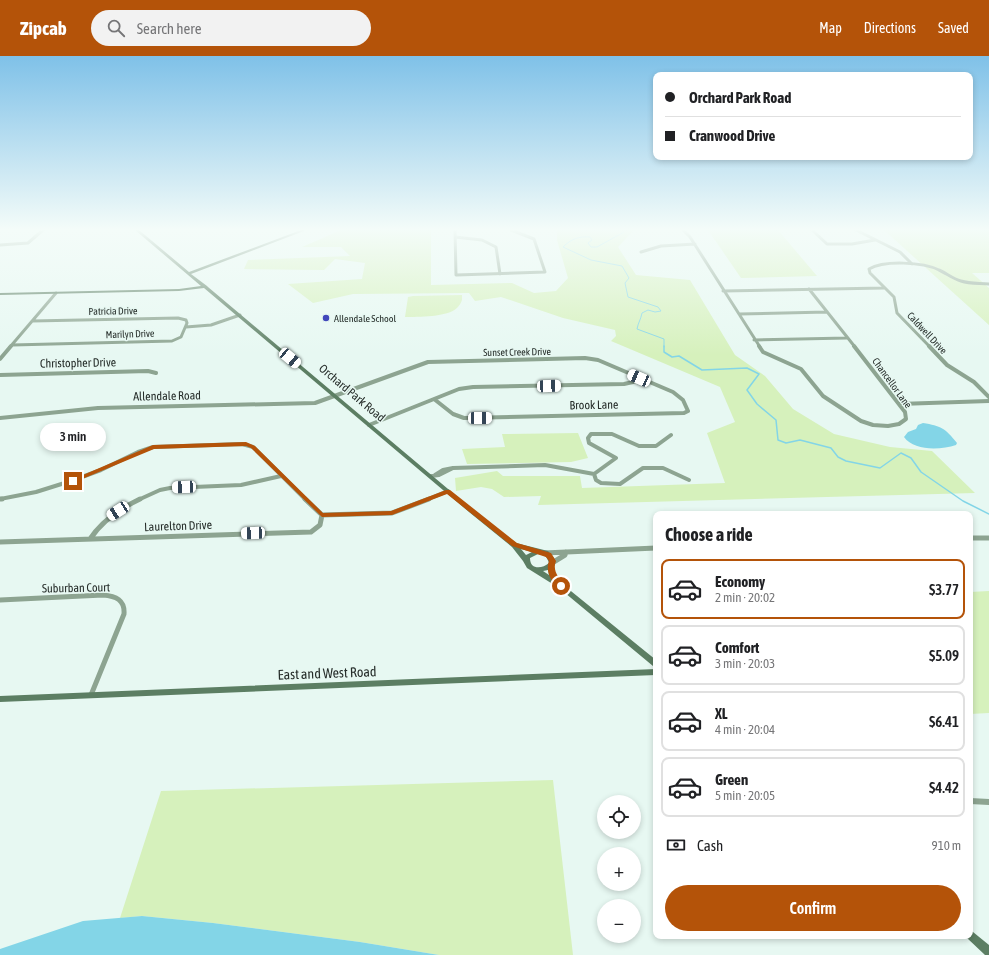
<!DOCTYPE html>
<html lang="en">
<head>
<meta charset="utf-8">
<style>
	body { margin:0; font-family:"Asap Condensed",sans-serif; background:#f2f2f2; color:#202124; height:100vh; display:flex; flex-direction:column; font-size:15px; white-space:nowrap }
	* { box-sizing:border-box; margin:0 }
	p { font-size:13px; color:#757577 }
	.icon { flex:none; width:22px; height:22px; fill:none; stroke:currentColor; stroke-width:2; stroke-linecap:round; stroke-linejoin:round }
	.map { position:relative; flex:1; overflow:hidden }
	.panel { position:absolute; left:653px; top:455px; width:320px; height:428px; display:flex; flex-direction:column; background:#fff; border-radius:8px; box-shadow:0 2px 6px #0003 }
	.panel>* { flex:none }
	.top-card { position:absolute; left:653px; top:16px; width:320px; height:88px; border-radius:8px; box-shadow:0 2px 6px #0003; display:grid; align-content:center; height:88px; padding:0 12px; background:#fff }
	.controls { position:absolute; left:597px; top:739px; display:grid; gap:8px }
	.controls a { display:grid; place-items:center; width:44px; height:44px; border-radius:50%; background:#fff; box-shadow:0 2px 6px #0003; font-size:20px }
	.end { position:absolute; width:18px; height:18px; margin:-9px; border:5px solid #b45309; background:#fff; box-shadow:0 0 0 2px #fff }
	.from { border-radius:50% }
	.bubble { position:absolute; height:28px; border-radius:14px; background:#fff; box-shadow:0 2px 6px #0003; font-size:13px; font-weight:600; line-height:28px; text-align:center }
	.car { position:absolute; width:12px; height:24px; margin:-12px -6px; border-radius:5px; box-shadow:0 0 3px 1px #0007; background:linear-gradient(#fff 24%,#345 0 40%,#fff 0 76%,#345 0 86%,#fff 0) }
	.top-card b { display:flex; align-items:center; gap:14px; height:38px; font-size:15px }
	.top-card b+b { border-top:1px solid #e0e0e0 }
	.top-card i { width:10px; height:10px; background:#202124 }
	ul { padding:0; list-style:none }
	li { display:flex; align-items:center; gap:12px; height:60px; margin:0 8px 6px; padding:0 4px; border:2px solid #e0e0e0; border-radius:8px }
	li div { flex:1 }
	li b { display:block; font-size:15px }
	li em { font-style:normal; font-weight:600 }
	li.active { border-color:#b45309 }
	li>.icon { width:36px; height:36px; stroke-width:1.5 }
	h2 { padding:0 12px; font-size:18px; line-height:48px }
	.pay { display:flex; align-items:center; gap:10px; height:44px; padding:0 12px; font-size:15px }
	.pay p { margin-inline-start:auto }
	.cta { display:flex; gap:8px; margin-top:auto; padding:8px 12px }
	.cta a { flex:1; height:46px; border-radius:24px; background:#b45309; color:#fff; font-size:16px; font-weight:600; line-height:46px; text-align:center }
	header { display:flex; align-items:center; gap:24px; box-sizing:border-box; height:56px; padding:0 20px; background:#b45309; color:#fff }
	header strong { font-size:19px }
	nav { display:flex; gap:22px; margin-inline-start:auto; font-size:14px }
	.search { width:280px; height:36px; background:#f2f2f2; display:flex; align-items:center; gap:10px; box-sizing:border-box; padding:0 14px; border-radius:22px; color:#757577; font-size:15px }
	.map>svg:first-child { display:block }
</style>
</head>
<body>
<header>
<strong>Zipcab</strong>
<div class="search"><svg class="icon" aria-label="search" viewBox="0 0 24 24"><circle cx="10" cy="10" r="6"/><path d="M15 15l6 6"/></svg>Search here</div>
<nav><a>Map</a><a>Directions</a><a>Saved</a></nav>
</header>
<div class="map">
<svg width="989" height="899" viewBox="0 0 989 899">
	<rect width="100%" height="100%" fill="#e7f8f2"/>
	<!-- green -->
	<path fill="#d6f1bc" d="M341,174H431V229L512,227L534,237L556,235L568,222L557,184V174H634L618,191L636,219L690,224L735,299L765,320L793,353L834,378L890,391L932,395L975,437L538,449L541,440L504,441L492,433L481,431L456,435L455,422L497,415L503,420H580L582,432L725,427L707,377L735,366L720,331L611,285L616,280L615,274L563,262L501,241L475,245L469,237L353,238L313,247L288,228L362,223L365,207L335,203L324,214L244,213L248,204L350,200L341,191H302Z
		M708,174H778L817,220L741,222Z
		M884,174H989V217H972L989,232V269Z
		M462,239V244C461,247 459,250 457,252C448,261 418,261 405,261L408,241L413,240Z
		M578,377L588,402L571,406L467,408L462,393L505,391L502,378Z
		M989,535V657L970,658V536Z
		M553,724L573,899H439L360,886L213,867L142,860L120,862L161,735Z"/>
	<!-- water -->
	<path fill="#83d5e7" d="M923,367C941,370 945,372 957,387L956,389C940,394 914,395 904,381L908,376L916,373L918,369Z
		M142,860L213,867L360,886L439,899H0V893L83,865Z"/>
	<g fill="none" stroke-linecap="round" stroke-linejoin="round">
		<!-- stream-far1 -->
		<path stroke="#83d5e7" stroke-width="1" d="M622,174L624,176L597,191H591L588,187L592,184L590,181C579,180 571,183 563,191L591,204L622,210L629,222L625,227L628,241L658,251L661,255L655,256L648,254L642,257C641,263 638,267 637,273L664,283V291"/>
		<!-- stream -->
		<path stroke="#83d5e7" stroke-width="1.5" d="M664,290V296L672,301L679,300L702,314L747,312L759,318L747,334L757,348L776,364L778,384L786,387L800,384L831,392L838,401L846,405L880,412L901,397L911,402L921,416L963,445L989,458"/>
		<!-- street-far3 -->
		<path stroke="#8da491" stroke-width="3" d="M455,174L456,219L545,216L534,183L511,174
			M683,174L690,181L760,291
			M812,174L827,188H852L875,184
			M856,174L900,196L912,208
			M455,181L482,184L496,191L500,218
			M0,189L28,187L43,174
			M641,196L661,190L695,188
			M809,233L855,291
			M723,235L884,232
			M739,258L827,256
			M186,271L211,269L240,259
			M754,284L847,282
			M12,289L172,285L181,281L187,267L186,264L178,262L32,265
			M10,291L56,237
			M930,291L897,257L894,241L870,217L869,213C884,204 923,206 939,214C946,217 953,223 961,225C970,228 980,227 989,228"/>
		<!-- street-far2 -->
		<path stroke="#8da491" stroke-width="4" d="M759,290L763,296L801,313L823,340L861,365L873,369L888,370L899,368L906,363L905,356L854,290
			M929,290L947,309L974,326L989,341
			M0,303L11,290
			M0,319L148,315L156,317
			M899,348L989,345
			M0,362L98,352L315,347L428,306L585,302L598,304L673,336L683,344L688,355L684,357L464,362L453,358L434,343
			M369,369L459,333L473,331L624,328L633,326L639,322
			M671,379L656,390H639L612,378H591L588,382L589,387L616,402L594,418L596,424L601,427L620,428L643,412H663L689,424
			M453,412L545,409L594,418
			M431,420L439,419L453,412L443,414L435,419
			M0,443L36,436L71,425L101,414L138,396L153,391L242,388L253,391L306,444
			M138,444L160,434L170,432L241,429L281,420
			M426,444L448,435"/>
		<!-- street-far1 -->
		<path stroke="#8da491" stroke-width="5" d="M0,443H2
			M305,443L322,459
			M322,459L392,457L429,443
			M970,482H989
			M90,483C102,465 121,452 140,443
			M0,486L311,476L320,469L322,459
			M544,497L656,492
			M552,507L565,499L566,496
			M0,544L103,539C116,540 125,544 124,558L91,639"/>
		<!-- street -->
		<path stroke="#8da491" stroke-width="6" d="M970,745L989,746"/>
		<!-- secondary -->
		<path fill="#5c7e63" fill-rule="evenodd" d="M135,174H139L189,216L301,174H304V175L191,218L207,230L208,231L473,454L516,487L548,495L554,502L555,508L553,510L555,518L561,527L656,604V611L653,610L559,532L527,512L523,505L512,491L469,456L204,232L179,235L0,239V237L179,233L201,230ZM521,493L532,496L526,499ZM538,498C544,499 547,500 549,507C542,513 530,514 530,502ZM548,514L549,519L543,515Z
			M656,613V619L0,646V640Z
			M970,874L973,876L989,889V899H985L967,882L965,880H970Z"/>
	</g>
	<!-- sky -->
	<linearGradient id="sky" x2="0" y2="1"><stop stop-color="#7fc1e8"/><stop offset="0.58" stop-color="#f4fcf9"/><stop offset="1" stop-color="#f4fcf9" stop-opacity="0"/></linearGradient>
	<rect width="989" height="299" fill="url(#sky)"/>
	<!-- route -->
	<path fill="#b45309" d="M246,386L255,390L323,457L391,455L446,434H450L517,487L551,497L556,505C552,515 559,521 564,530L561,533C551,528 545,514 549,505L546,501L512,490L447,438L392,459L322,461L251,392L246,390L154,393L75,426L69,425L153,389Z"/>
	<!-- markers -->
	<circle fill="#4147bb" stroke="#e7f8f2" stroke-width="1.5" cx="326" cy="262" r="4"/>
	<g text-anchor="middle" dominant-baseline="central" stroke-width="3" stroke-linejoin="round" paint-order="stroke">
		<!-- far-street labels -->
		<g font-size="10" fill="#262d2a" stroke="#e7f8f2">
			<text transform="translate(113 255) rotate(-1)">Patricia Drive</text>
			<text transform="translate(927 277) rotate(47)">Caldwell Drive</text>
			<text transform="translate(130 278) rotate(-2)">Marilyn Drive</text>
			<text transform="translate(517 296) rotate(-1)">Sunset Creek Drive</text>
			<text transform="translate(892 327) rotate(54)">Chancellor Lane</text>
		</g>
		<!-- far-poi labels -->
		<g font-size="10" fill="#262d2a" stroke="#e7f8f2" text-anchor="start">
			<text x="334" y="262">Allendale School</text>
		</g>
		<!-- street labels -->
		<g font-size="12" fill="#262d2a" stroke="#e7f8f2">
			<text transform="translate(78 307) rotate(-1)">Christopher Drive</text>
			<text transform="translate(352 337) rotate(40)">Orchard Park Road</text>
			<text transform="translate(167 340) rotate(-1)">Allendale Road</text>
			<text transform="translate(594 349) rotate(-1)">Brook Lane</text>
			<text transform="translate(178 470) rotate(-2)">Laurelton Drive</text>
			<text transform="translate(76 532) rotate(-1)">Suburban Court</text>
		</g>
		<!-- near-street labels -->
		<g font-size="14" fill="#262d2a" stroke="#e7f8f2">
			<text transform="translate(327 617) rotate(-2)">East and West Road</text>
		</g>
	</g>
</svg>
<div class="controls">
<a><svg class="icon" aria-label="locate" viewBox="0 0 24 24"><circle cx="12" cy="12" r="6"/><path d="M12 2v4M12 18v4M2 12h4M18 12h4"/></svg></a>
<a>+</a>
<a>−</a>
</div>
<i class="end from" style="left:561px;top:530px"></i>
<i class="end" style="left:73px;top:425px"></i>
<div class="bubble" style="left:40px;top:367px;width:66px">3 min</div>
<i class="car" style="left:290px;top:302px;rotate:130deg"></i>
<i class="car" style="left:639px;top:322px;rotate:294deg"></i>
<i class="car" style="left:549px;top:330px;rotate:88deg"></i>
<i class="car" style="left:480px;top:362px;rotate:89deg"></i>
<i class="car" style="left:184px;top:431px;rotate:268deg"></i>
<i class="car" style="left:118px;top:455px;rotate:237deg"></i>
<i class="car" style="left:253px;top:477px;rotate:268deg"></i>
<div class="top-card">
<b><i class="from"></i>Orchard Park Road</b>
<b><i></i>Cranwood Drive</b>
</div>
<section class="panel">
<h2>Choose a ride</h2>
<ul>
<li class="active"><svg class="icon" aria-label="car" viewBox="0 0 24 24"><path d="M5 17H2v-5l4-1 3-4h7l3 4 3 1v5h-3M9 17h6M6 11h13"/><circle cx="7" cy="17" r="2"/><circle cx="17" cy="17" r="2"/></svg><div><b>Economy</b><p>2 min · 20:02</p></div><em>$3.77</em></li>
<li><svg class="icon" aria-label="car" viewBox="0 0 24 24"><path d="M5 17H2v-5l4-1 3-4h7l3 4 3 1v5h-3M9 17h6M6 11h13"/><circle cx="7" cy="17" r="2"/><circle cx="17" cy="17" r="2"/></svg><div><b>Comfort</b><p>3 min · 20:03</p></div><em>$5.09</em></li>
<li><svg class="icon" aria-label="car" viewBox="0 0 24 24"><path d="M5 17H2v-5l4-1 3-4h7l3 4 3 1v5h-3M9 17h6M6 11h13"/><circle cx="7" cy="17" r="2"/><circle cx="17" cy="17" r="2"/></svg><div><b>XL</b><p>4 min · 20:04</p></div><em>$6.41</em></li>
<li><svg class="icon" aria-label="car" viewBox="0 0 24 24"><path d="M5 17H2v-5l4-1 3-4h7l3 4 3 1v5h-3M9 17h6M6 11h13"/><circle cx="7" cy="17" r="2"/><circle cx="17" cy="17" r="2"/></svg><div><b>Green</b><p>5 min · 20:05</p></div><em>$4.42</em></li>
</ul>
<div class="pay"><svg class="icon" aria-label="cash" viewBox="0 0 24 24"><path d="M3 7h18v10H3z"/><circle cx="12" cy="12" r="2"/></svg>Cash<p>910 m</p></div>
<div class="cta"><a>Confirm</a></div>
</section>
</div>
</body>
</html>
